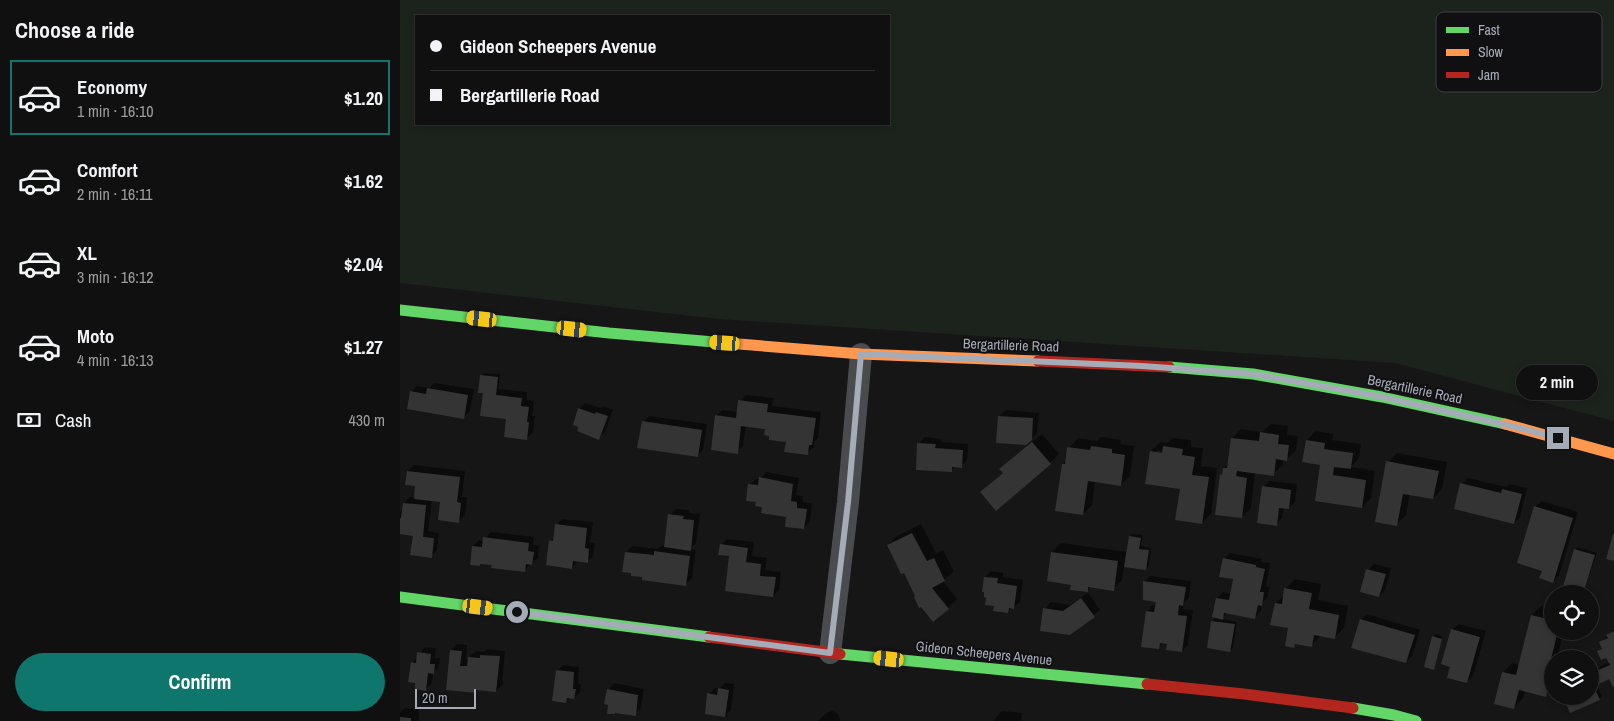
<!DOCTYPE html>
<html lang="en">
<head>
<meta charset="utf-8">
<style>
	body { margin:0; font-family:"Archivo Narrow",sans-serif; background:#1e1e1e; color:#f1f3f6; height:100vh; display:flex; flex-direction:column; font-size:19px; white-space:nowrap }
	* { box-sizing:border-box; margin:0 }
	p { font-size:16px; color:#9c9d9f }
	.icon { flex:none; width:28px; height:28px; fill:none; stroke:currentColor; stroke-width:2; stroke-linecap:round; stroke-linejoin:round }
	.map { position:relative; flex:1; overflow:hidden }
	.sheet { display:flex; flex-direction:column; background:#101010; width:400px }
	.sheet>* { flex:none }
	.hud { position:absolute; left:15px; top:15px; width:475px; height:110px; border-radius:0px; box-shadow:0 2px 8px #0003,0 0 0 1px #303030; display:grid; align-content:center; height:110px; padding:0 15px; background:#101010 }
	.tools { position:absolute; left:1144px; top:585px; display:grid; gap:10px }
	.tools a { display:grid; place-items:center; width:55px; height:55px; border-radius:50%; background:#101010; box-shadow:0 2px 8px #0003,0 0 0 1px #303030; font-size:25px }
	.scale { position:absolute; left:15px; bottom:12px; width:61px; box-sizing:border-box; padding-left:5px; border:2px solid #a6abb8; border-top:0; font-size:14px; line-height:18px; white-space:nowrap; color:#a6abb8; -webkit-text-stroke:4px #101012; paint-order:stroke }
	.end { position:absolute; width:22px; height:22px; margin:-11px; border:6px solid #a6abb8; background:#111; box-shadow:0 0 0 2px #111 }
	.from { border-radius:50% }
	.bubble { position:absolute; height:35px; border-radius:18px; background:#101010; box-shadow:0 2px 8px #0003,0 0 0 1px #303030; font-size:16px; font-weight:700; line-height:35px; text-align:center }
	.car { position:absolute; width:15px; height:30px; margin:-15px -8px; border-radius:6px; box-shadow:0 0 4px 1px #0007; background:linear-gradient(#f5c518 24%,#345 0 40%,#f5c518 0 76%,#345 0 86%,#f5c518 0) }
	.hud b { display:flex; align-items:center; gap:18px; height:48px; font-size:19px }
	.hud b+b { border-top:1px solid #303030 }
	.hud i { width:12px; height:12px; background:#f1f3f6 }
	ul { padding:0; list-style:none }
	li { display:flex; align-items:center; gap:15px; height:75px; margin:0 10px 8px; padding:0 5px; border:2px solid transparent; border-radius:0px }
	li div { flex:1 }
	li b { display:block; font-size:19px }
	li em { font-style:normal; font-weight:700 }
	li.on { border-color:#0f766e }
	li>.icon { width:45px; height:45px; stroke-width:1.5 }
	h2 { padding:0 15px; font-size:22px; line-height:60px }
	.pay { display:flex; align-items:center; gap:12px; height:55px; padding:0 15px; font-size:19px }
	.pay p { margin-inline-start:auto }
	.cta { display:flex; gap:10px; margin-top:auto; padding:10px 15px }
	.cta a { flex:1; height:58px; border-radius:30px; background:#0f766e; color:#fff; font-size:20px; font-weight:700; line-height:58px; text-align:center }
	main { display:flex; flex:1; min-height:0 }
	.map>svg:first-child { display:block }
</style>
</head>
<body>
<main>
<section class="sheet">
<h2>Choose a ride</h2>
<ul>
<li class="on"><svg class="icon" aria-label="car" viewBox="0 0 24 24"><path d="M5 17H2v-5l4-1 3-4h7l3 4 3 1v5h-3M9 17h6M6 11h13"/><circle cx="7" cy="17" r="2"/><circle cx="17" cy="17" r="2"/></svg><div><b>Economy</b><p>1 min · 16:10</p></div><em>$1.20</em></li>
<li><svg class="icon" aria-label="car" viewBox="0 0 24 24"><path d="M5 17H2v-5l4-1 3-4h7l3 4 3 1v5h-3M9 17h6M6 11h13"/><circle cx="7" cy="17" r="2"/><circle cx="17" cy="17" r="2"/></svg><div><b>Comfort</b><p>2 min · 16:11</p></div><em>$1.62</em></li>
<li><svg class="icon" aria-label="car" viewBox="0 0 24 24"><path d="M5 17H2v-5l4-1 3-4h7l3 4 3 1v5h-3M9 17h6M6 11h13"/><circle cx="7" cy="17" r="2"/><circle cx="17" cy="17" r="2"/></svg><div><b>XL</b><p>3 min · 16:12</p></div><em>$2.04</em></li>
<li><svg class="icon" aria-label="car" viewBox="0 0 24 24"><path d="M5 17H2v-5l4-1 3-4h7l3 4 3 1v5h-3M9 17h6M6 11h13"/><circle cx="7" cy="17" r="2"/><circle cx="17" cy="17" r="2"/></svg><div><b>Moto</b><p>4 min · 16:13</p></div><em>$1.27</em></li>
</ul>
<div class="pay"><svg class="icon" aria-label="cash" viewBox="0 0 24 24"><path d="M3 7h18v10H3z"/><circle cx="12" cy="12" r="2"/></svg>Cash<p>430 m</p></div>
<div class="cta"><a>Confirm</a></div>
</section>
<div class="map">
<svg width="1214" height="721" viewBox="0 0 1214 721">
	<rect width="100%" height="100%" fill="#161616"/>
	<!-- green -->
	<path fill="#1c231d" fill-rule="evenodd" d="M0,0H1214V421L995,363L319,319L0,283ZM16,16H489V124H16Z"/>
	<!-- shadow -->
	<path fill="#0007" fill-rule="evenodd" d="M84,373L100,374L98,389L127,392V400L134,401L132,416H135L133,432L127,438L84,392L82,375Z
		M34,383L74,389L70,411L64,417L11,392L17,386L29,388Z
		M346,395L373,398L372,406L421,412L418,438L414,442V447L407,453L366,428L346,425L343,446L337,452L316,416L322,410L338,412L340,401Z
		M185,403L201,408L203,406L213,410L205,432L199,438L179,409Z
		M606,410L639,413L637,433L627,443L628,444L598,442L599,416Z
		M249,416L307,424L303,450L297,456L243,422Z
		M871,424L888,426L887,435L898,436L896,450L887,459H883V465L873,474L855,472L851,508L842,517L822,475L824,468L829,463L832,438L841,429L862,432Z
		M916,431L933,434L932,440L961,444L959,458L951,467L975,471L971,498L962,507L921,463L907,440Z
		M642,434L659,454L650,463L581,492L604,472L601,469L610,460Z
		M525,437L541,439V442L568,444L567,460L561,466H557L551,471L519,443Z
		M701,437L721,440L720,444L734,446L730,476L720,485L695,481L692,505L683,514L663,464L667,461L669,448L678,438L697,441Z
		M773,438L791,440V447L803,448L801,466L817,468L811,514L801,523L781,488L751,451L760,442L767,443ZM757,450L768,452V455L757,453Z
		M997,453L1047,462L1042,489L1033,498L1010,494L1006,515L997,524L988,462Z
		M14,465L65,471L62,497H67L65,515L59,521L41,501L32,500L28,531L39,533L37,550L31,556L14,535L0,533V511L3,512L4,503L10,497L15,498L17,485L7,484L8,471Z
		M366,472L399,478L396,495L403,496L402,502L412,503L410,522L404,528L388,516L363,506L357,501L349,485L356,479H360Z
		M1068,478L1106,487L1110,484L1127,488L1120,517L1114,523L1062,484Z
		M869,481L897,484L895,502L889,508L884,507L882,518L876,524L863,487Z
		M1142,501L1178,512L1159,576L1153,582L1143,570L1135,507Z
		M276,509L289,510V513L300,514L296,543L290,549L296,550L292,578L286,584L226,552L232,546L257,549L261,546H266L270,515Z
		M162,519L193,522L190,542L195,543L193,556L187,562H177L171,568L150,541L155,537L156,525Z
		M521,524L536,553L543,550L554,571L543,581L557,599L548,608L517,596L505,571L488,545L497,536Z
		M91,532L134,537L133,545L139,546L138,558L124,570L93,564H71L73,546L79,540L84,541L85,538Z
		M732,534L743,535L741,546L751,548L749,566L746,569L724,566L722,580L713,589L692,586L687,591L672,584L652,552L661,543L728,552L730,537Z
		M327,539L354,542L352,556L367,558L365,570L381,572L379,590L373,596L321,545Z
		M1178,547L1197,553L1183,594L1175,550Z
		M830,553L862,559L861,562L870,563L866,586L870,587L867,598L862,603L861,611L855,617L828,612L821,619L837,622L833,648L830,650L812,621L817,617V598L823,592L832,594L835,578L824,559Z
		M974,564L991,568L985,590L979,596L968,570Z
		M591,571L603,573V577L623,580L620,602L607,612L595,605L585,577Z
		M750,576L791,581L789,598L784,603L783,609L793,610L788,645L782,651L768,643L764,642L758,648L743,646L747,611L753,605H756L757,601L744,582Z
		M895,579L921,584L918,600L948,606L944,628L934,638L921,635L911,646L897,643L893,647L889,627L876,603L884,595L886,588Z
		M688,593L700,610L669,634L645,609L651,602L670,605Z
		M1141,606L1152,609V631H1164L1157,658L1161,659H1152V689L1145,696L1125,691L1123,698L1114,707L1096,703L1103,672L1112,663L1119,665L1132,615Z
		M967,614L1020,630L1012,656L1006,662L961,620Z
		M1058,624L1086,631L1073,676L1067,682L1051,666L1052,630Z
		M1214,629V685L1210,678L1195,672L1201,666L1210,662L1207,656L1199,651L1203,647L1201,642Z
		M1036,634L1042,636L1034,668L1025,666L1033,637Z
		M57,644L67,645L66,660H69V657L76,651L84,652L87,649L105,651L102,685L96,691L78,689L75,692L47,689L51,650Z
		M25,647L36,648L35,658H40L39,667L33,673L32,683L26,689L12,663Z
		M163,665L179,667L178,684H181L180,692L174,698H170L166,702L157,671Z
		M1190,671L1202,696L1199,699L1166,701L1172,697L1190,696Z
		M214,683L244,689L241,708L235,714L208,690Z
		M325,683L334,684L331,710L325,716L309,694L315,688H320Z
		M5,708L19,709V721H0V713Z
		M433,710L438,714L441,721H418L425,714Z
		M602,711L622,713L621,721H593Z"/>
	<!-- building -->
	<path fill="#343435" d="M80,375L98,377L96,395L122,398L121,406L129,407L127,422H129L127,440L104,437L106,419L80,416L83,393H78Z
		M27,388L68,395L64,419L7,409L10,391L26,394Z
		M338,400L368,404L367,412L416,418L412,445H409L408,455L384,452L386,442L369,440V436L364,435L365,429L341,426L338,454L311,450L315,415L336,418Z
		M178,408L195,414L196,412L208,416L199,440L177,431L178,427L173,425Z
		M598,416L633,418L632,440L626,445L596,443Z
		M242,421L302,430L298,457L237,448Z
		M860,432L879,435L878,444L889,445L887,461L876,459L874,476L837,471L836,476L847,478L842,518L815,515L820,474L822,475L823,468H827L831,438L859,441Z
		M906,440L925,443L924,449L953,453L951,469L934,467L933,475L966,480L962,508L915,501L920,465L902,462Z
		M632,442L651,464L596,511L580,492L603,473L599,469Z
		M517,443L536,444L535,448L563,450L562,468L552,467V472L516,470Z
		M691,446L712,449V453L725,455L721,486L688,481L683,515L655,511L662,464H665L667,447L690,450Z
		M763,446L783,449L782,455L795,457L792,475L809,477L802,524L775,520L780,489L745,484L750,451L762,453Z
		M986,461L1039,471L1033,499L1003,494L997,526L975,522Z
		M7,471L60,477L57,502L61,503L59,523L38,520L40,502L14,499L15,486L5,485Z
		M359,477L393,484L391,501L397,502V508L407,509L404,529L385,527L386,517L361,513L362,507L355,506L356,502L346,501L348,484L358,485Z
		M1060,483L1101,493L1102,489L1122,494L1114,524L1054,509Z
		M862,486L891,490L889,509L879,508L877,526L857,523Z
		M3,503L26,505L23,537L34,538L32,558L10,555L13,536L0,534V518H1Z
		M1134,506L1173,518L1153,583L1139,578L1142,571L1117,563Z
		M268,514L284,516L283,519L294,520L291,551L264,547Z
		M155,524L187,528L185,548L189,549L188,563L173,561L172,569L146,565L149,540L153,541Z
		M512,533L527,561L534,558L545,581L532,588L549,609L533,622L521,607L519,608L514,597L515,596L504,573L501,574L487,545Z
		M1213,534H1214V561L1206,559Z
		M729,536L741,538L739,549L749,550L746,570L724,567Z
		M83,537L129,543L128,551L134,552L132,565L126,564L125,572L91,568L92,565L80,564V566L70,565L72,546L82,547Z
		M320,544L348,548L346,562L361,564L360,576L376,577L373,597L325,591L329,556L318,555Z
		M1174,549L1195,555L1183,594H1175L1162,590Z
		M254,551L290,556L286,586L242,580V577L231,576V573L222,572L225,552L254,555Z
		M651,552L718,561L714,591L688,587V592L670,590L671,585L647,581Z
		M823,558L856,565V567L865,569L860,592H864L862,606L858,605L855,619L824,613L823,620L812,617L816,598L829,600L833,579L819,577Z
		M966,569L986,574L979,597L960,592Z
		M584,577L598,578L597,583L617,586L614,609L609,608L608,613L593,611L594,606L585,605L586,598L584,597V592H582Z
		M743,581L786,587L783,606L779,605L778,615L787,616L782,652L766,650L767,644L760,643L759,649L741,647L746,611L754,612L756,602L743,600Z
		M884,588L912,593L909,609L939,615L935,639L914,635L912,647L895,644L894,648L885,646L888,628L870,625L875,603L882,604Z
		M681,598L695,617L670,635L640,631L643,608L663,611Z
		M1131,615L1152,620V631H1158L1149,667L1152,668V670L1146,697L1119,690L1114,709L1094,704L1102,672L1116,675Z
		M960,619L1015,635L1006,663L951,648Z
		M811,621L835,624L830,652L807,648Z
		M1051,629L1080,637L1067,683L1047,678L1050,667L1041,664Z
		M1214,631V686L1213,687L1209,679L1199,684L1194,672L1210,665L1206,658L1201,660L1197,651L1202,649L1199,642L1208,638L1206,635Z
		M1032,636L1042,639L1034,670L1024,667Z
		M50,650L62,651L60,666H67L68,657L80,658V655L100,656L96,692L76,690V693L46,690Z
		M17,652L31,654L30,664H35L34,674L28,673L26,691L15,689V683L8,682L11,662L16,663Z
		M156,670L174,672L173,689H176L174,699L167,698L166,703L152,701Z
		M1190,678L1200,700L1170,713L1165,701L1171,698L1170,696H1190Z
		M318,688L329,690L325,717L305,714L307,693L317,695Z
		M207,689L238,695L236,716L215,713V714H207L208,705L204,704Z
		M0,717L11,718V721H0Z"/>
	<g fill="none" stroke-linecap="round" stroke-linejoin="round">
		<!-- street -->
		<path stroke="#4a4b4f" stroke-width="22" d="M430,653L448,502L461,354"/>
		<!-- fast -->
		<path stroke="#63d668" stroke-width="11" d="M0,310L209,333L314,342
			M769,367L853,374L982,397L1105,424
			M0,597L309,637
			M440,654L747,684
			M953,708L994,715L1016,721"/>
		<!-- slow -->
		<path stroke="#ff974d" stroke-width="11" d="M314,342L461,354L638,361
			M1105,424L1214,454"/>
		<!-- jam -->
		<path stroke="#b3261e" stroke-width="11" d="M638,361L769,367
			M309,637L440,654
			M747,684L844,694L953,708"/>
	</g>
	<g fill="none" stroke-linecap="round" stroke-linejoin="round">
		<!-- route -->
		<path stroke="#a6abb8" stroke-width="6" d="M117,612L430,653L448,502L461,354L742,366L853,374L982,397L1120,428L1158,438"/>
	</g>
	<g text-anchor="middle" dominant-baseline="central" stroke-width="4" stroke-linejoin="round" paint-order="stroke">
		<!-- street labels -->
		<g font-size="14" fill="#a6abb8" stroke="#101012">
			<text transform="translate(611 345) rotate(2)">Bergartillerie Road</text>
			<text transform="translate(1015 389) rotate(12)">Bergartillerie Road</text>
			<text transform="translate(584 653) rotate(6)">Gideon Scheepers Avenue</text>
		</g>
	</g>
	<!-- legend -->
	<rect x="1036" y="12" width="166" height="80" rx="8" fill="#101012" stroke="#3d3e44" stroke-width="1"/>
	<rect x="1046" y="27" width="23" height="6" fill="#63d668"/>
	<rect x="1046" y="49" width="23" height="7" fill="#ff974d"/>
	<rect x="1046" y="72" width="23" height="6" fill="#b3261e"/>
	<g font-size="14" fill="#a6abb8">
		<text x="1078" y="35">Fast</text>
		<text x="1078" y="57">Slow</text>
		<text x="1078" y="80">Jam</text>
	</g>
</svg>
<div class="tools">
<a><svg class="icon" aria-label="locate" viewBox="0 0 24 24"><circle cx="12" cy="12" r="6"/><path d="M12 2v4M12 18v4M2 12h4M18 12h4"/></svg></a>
<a><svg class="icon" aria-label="layers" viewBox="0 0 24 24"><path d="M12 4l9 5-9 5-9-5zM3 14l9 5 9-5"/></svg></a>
</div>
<div class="scale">20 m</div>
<i class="end from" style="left:117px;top:612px"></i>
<i class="end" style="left:1158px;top:438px"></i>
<div class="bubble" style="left:1116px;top:365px;width:82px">2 min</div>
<i class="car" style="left:82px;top:319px;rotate:276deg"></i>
<i class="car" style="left:172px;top:329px;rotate:96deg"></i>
<i class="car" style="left:325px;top:343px;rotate:274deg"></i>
<i class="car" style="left:78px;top:607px;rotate:97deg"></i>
<i class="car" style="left:489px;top:659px;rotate:276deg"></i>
<div class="hud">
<b><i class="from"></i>Gideon Scheepers Avenue</b>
<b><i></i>Bergartillerie Road</b>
</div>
</div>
</main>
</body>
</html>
